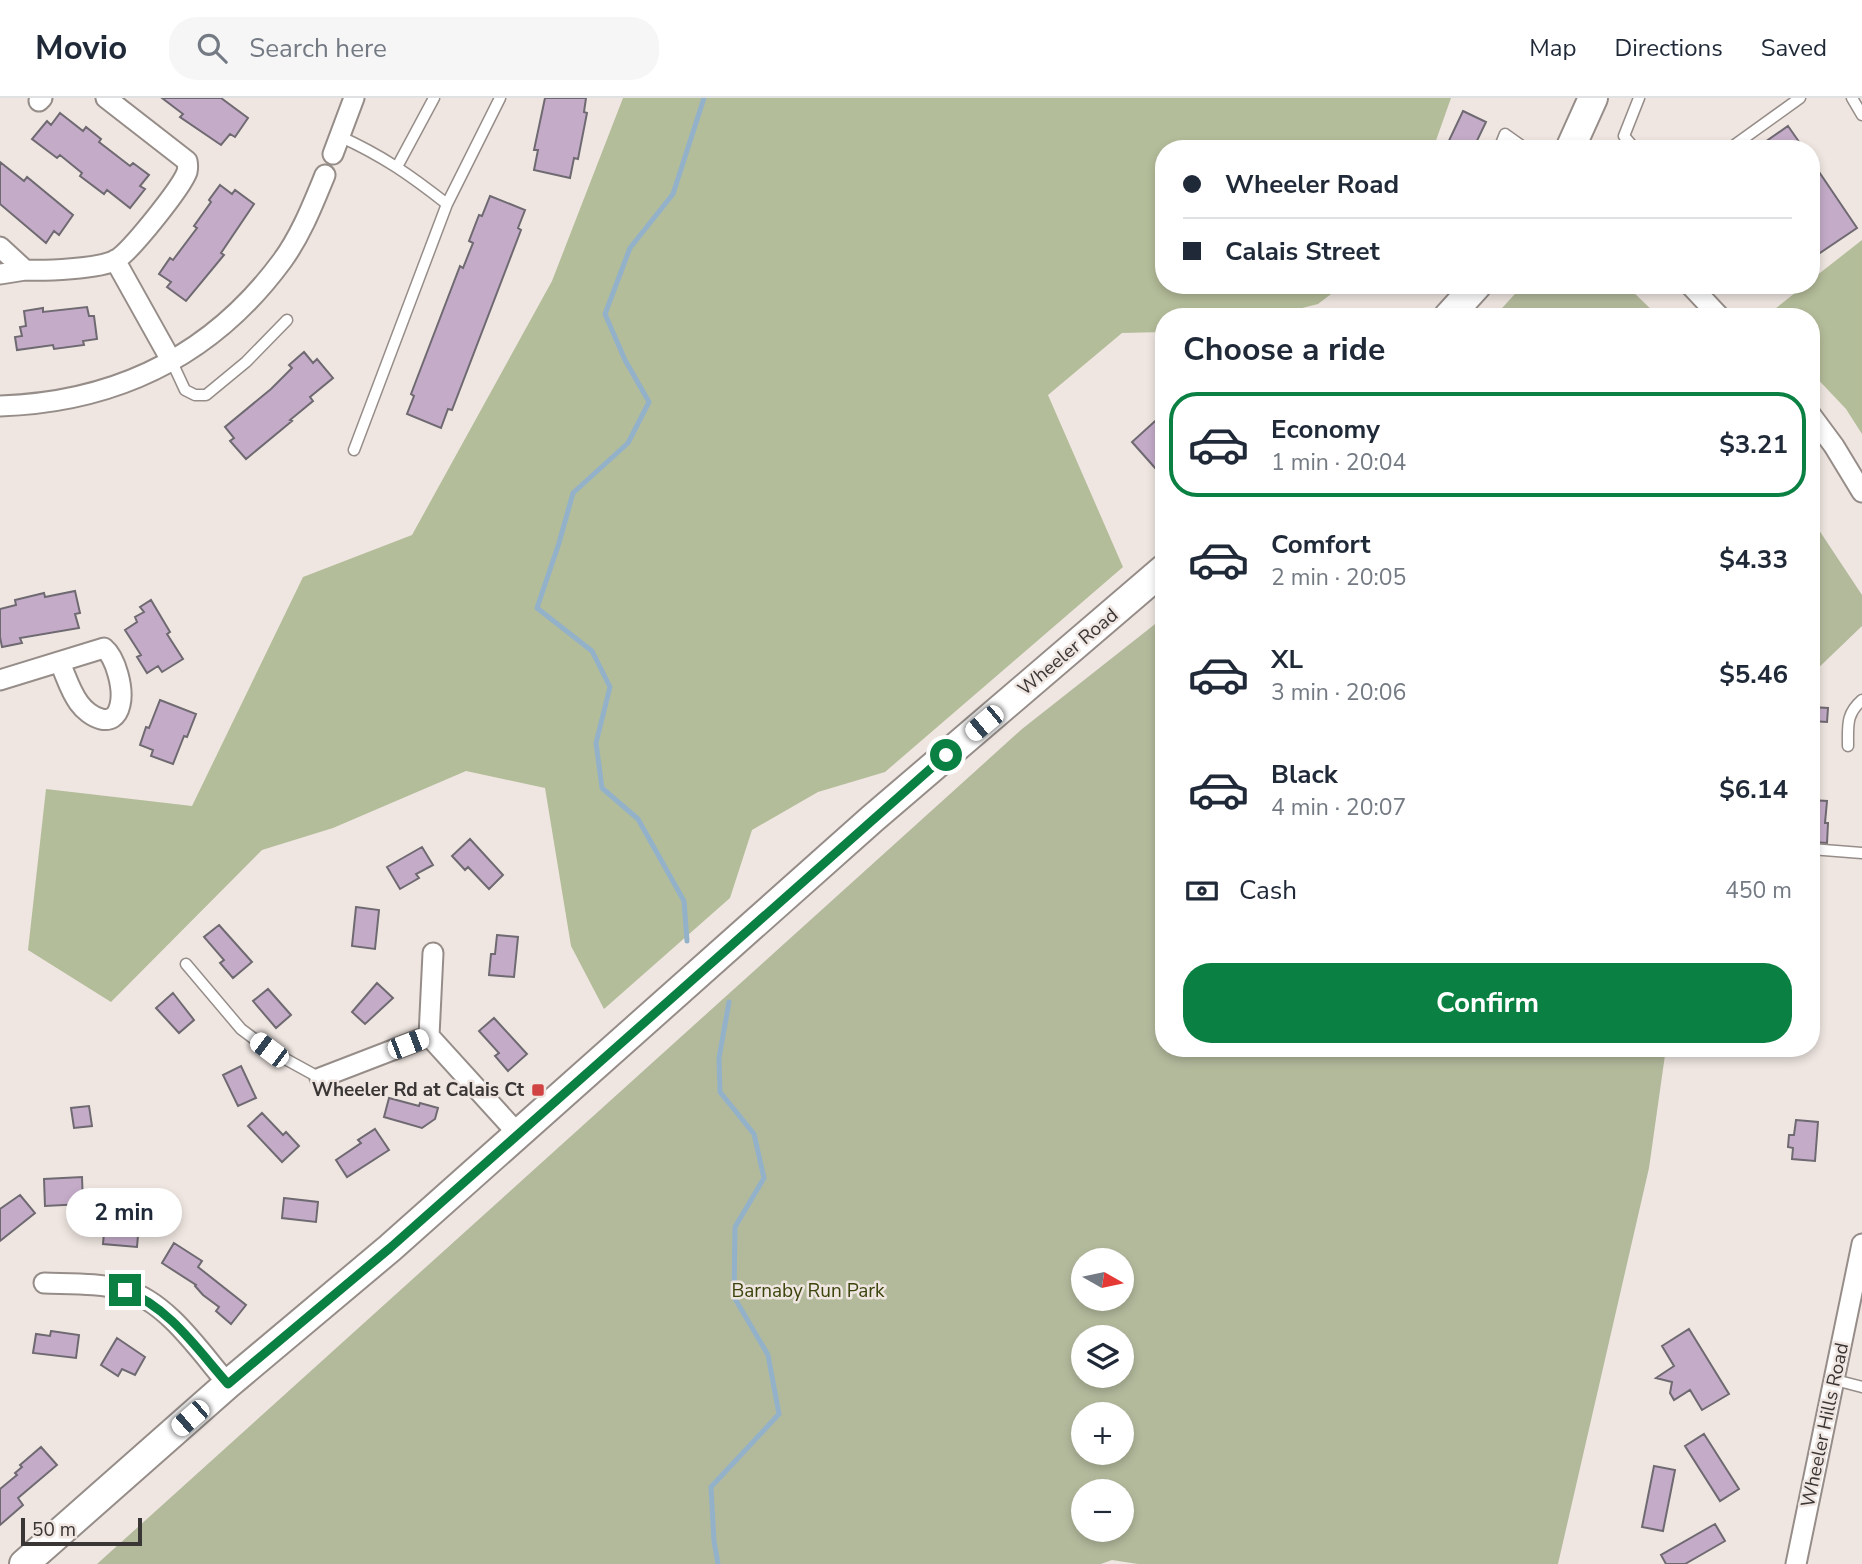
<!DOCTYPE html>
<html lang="en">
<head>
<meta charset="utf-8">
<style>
	body { margin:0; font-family:"Nunito Sans",sans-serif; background:#f6f6f7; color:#1f2937; height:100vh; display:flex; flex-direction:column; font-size:26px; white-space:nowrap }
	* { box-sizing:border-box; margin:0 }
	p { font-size:23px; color:#747a83 }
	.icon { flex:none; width:38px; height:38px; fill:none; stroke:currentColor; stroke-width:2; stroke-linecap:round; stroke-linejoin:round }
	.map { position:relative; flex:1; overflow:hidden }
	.sheet { position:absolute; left:1155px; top:210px; width:665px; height:749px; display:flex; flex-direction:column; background:#fff; border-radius:28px; box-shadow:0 4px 10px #0003 }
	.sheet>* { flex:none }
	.guide { position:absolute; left:1155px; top:42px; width:665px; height:154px; border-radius:28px; box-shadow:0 4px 10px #0003; display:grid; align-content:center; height:154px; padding:0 28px; background:#fff }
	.needle { width:46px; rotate:99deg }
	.controls { position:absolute; left:1071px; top:1150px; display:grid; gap:14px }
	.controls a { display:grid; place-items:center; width:63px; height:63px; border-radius:50%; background:#fff; box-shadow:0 4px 10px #0003; font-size:35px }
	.scale { position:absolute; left:21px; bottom:18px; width:121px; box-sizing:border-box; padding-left:7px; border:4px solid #3a3635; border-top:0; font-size:19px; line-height:24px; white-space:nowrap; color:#3a3635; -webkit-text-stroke:5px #efe6e1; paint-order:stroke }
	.end { position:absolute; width:32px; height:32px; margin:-16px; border:9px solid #0b8043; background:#fff; box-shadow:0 0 0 4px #fff }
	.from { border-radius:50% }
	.bubble { position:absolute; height:49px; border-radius:24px; background:#fff; box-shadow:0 4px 10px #0003; font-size:23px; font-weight:700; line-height:49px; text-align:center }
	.car { position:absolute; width:21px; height:42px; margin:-21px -10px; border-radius:9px; box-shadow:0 0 5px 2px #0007; background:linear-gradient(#fff 24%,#345 0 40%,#fff 0 76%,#345 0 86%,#fff 0) }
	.guide b { display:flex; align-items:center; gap:24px; height:66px; font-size:26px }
	.guide b+b { border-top:2px solid #e0e1e3 }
	.guide i { width:18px; height:18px; background:#1f2937 }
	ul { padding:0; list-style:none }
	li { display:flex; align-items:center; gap:21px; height:105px; margin:0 14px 10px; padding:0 14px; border:4px solid transparent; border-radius:28px }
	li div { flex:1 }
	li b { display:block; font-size:26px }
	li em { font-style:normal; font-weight:700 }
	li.on { border-color:#0b8043 }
	li>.icon { width:63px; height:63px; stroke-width:1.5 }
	h2 { padding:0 28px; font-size:32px; line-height:84px }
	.pay { display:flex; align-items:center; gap:18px; height:77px; padding:0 28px; font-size:26px }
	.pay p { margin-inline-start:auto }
	.button { display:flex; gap:14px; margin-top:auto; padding:14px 28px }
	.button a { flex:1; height:80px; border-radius:28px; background:#0b8043; color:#fff; font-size:28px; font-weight:700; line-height:80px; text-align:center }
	header { display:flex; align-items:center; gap:42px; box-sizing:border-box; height:98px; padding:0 35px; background:#fff; border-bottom:2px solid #e0e1e3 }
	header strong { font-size:33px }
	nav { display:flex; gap:38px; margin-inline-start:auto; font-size:24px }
	.search { width:490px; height:63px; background:#f6f6f7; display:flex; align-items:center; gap:18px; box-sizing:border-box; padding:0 24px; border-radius:28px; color:#747a83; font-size:26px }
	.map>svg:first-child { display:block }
</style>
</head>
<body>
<header>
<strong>Movio</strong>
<div class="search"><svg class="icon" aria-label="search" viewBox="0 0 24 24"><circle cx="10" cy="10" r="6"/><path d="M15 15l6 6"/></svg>Search here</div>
<nav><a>Map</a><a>Directions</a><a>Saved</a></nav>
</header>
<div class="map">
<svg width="1862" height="1466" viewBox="0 0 1862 1466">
	<rect width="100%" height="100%" fill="#efe6e1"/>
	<!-- green -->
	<path fill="#b3ba9c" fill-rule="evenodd" d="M1523,187H1626L1659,219H1494Z
		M1811,420L1862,497V528L1811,577Z
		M1164,519V950H1666L1649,1070L1558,1466H1138L1112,1462L1101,1466H97L1022,631ZM1083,1162H1122V1200H1083ZM1083,1239H1122V1278H1083ZM1083,1316H1122V1354H1083ZM1083,1393H1122V1432H1083Z"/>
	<!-- forest -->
	<path fill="#b4bd9a" d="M623,0H1451L1433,51H1164V187H1343L1318,206L1267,219H1164V234L1122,235L1048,297L1123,469L885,674L818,694L752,732L730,800L604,911L571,848L545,690L466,673L333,730L262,752L111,904L28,852L46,691L192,708L303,479L412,437L552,183Z
		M1862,142V336L1846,311L1811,274V219H1765L1805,187H1811V182Z"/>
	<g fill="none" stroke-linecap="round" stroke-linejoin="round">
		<!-- stream -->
		<path stroke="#93b2ca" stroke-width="5" d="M687,843L684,803L638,721L602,690L596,645L610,589L592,553L537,510L559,445L573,395L628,345L649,304L625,262L605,216L630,150L673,96L704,0
			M718,1466L714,1443L711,1389L779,1316L768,1257L734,1199L735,1129L764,1080L754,1036L720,994L719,960L729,904"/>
	</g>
	<!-- building -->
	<path fill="#c4acc9" stroke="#6f6a71" stroke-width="2" d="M162,0H221L248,20L235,39L230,36L221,47L180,19L183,16Z
		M545,0H586L584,14L587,15L578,61L574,60L570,80L534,72L538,52H534Z
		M1463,13L1486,24L1473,51H1445Z
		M60,15L83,33L86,29L101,41L99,44L130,68L133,65L149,77L140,88L145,91L130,110L107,92L104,96L80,78L82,75L60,57L57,60L32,41L47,23L51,27Z
		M1788,28L1804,51H1755Z
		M1811,62L1857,130L1811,161Z
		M0,64L24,83L27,79L73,117L59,137L54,133L46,145L0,106Z
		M220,87L232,96L235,92L254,106L221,155L224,157L186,203L167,189L171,184L159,176L170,160L173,162L197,130L194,128L211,104L209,102Z
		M490,98L525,112L518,130L521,132L452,312L448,311L441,330L407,316L414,298L411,296L460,168L463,170L473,145L469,143L479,117L482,118Z
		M87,209L89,218H94L97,241L83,243L84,247L54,251L53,247L17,252L15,239L22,238L20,229L26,228L24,213L43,210V214Z
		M304,254L313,265L317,261L333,280L310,299L313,303L290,322L292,323L246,361L230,343L234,340L225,329L271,291L292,270L289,267Z
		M1164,315V380L1132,344Z
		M75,493L80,515L75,516L79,530L20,540L22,545L2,549L0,539V511L16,507L15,502L44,495L45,499Z
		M151,502L170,534L167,536L183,561L162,574L158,568L147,575L137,559L141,557L125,532L137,524L135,519L144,514L140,509Z
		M160,602L196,616L187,639L184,638L173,666L151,658L153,652L140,647L146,629L149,630Z
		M1811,609L1828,610L1827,624L1811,623Z
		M1811,702L1827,703L1825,725H1828L1827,745L1811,744Z
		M470,741L503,777L489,791L468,769L465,772L452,758Z
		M422,749L433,767L416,776L419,780L400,791L387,769Z
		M356,809L379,812L375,851L352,848Z
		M219,827L252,864L233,880L220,865L224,862L204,839Z
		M497,837L518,839L514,879L489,877L491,856H495Z
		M377,885L393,900L365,926L352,914Z
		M268,891L291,917L276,930L253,903Z
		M173,895L194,922L179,935L156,910Z
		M494,920L527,956L508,973L495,958L499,955L479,933Z
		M241,968L256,1000L238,1008L223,977Z
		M389,1000L419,1008L420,1005L438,1010L435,1021L422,1030L384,1019Z
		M89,1008L92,1028L74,1030L71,1010Z
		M262,1015L283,1037L286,1034L299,1048L282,1064L248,1028Z
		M1796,1022L1818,1024L1815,1063L1792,1061L1793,1050L1788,1049L1789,1037H1794Z
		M375,1031L389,1052L347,1079L336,1062L361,1045L358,1042Z
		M82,1079L83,1106L45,1108L44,1081Z
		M20,1097L35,1115L0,1143V1111Z
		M284,1100L318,1104L316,1124L282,1120Z
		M105,1123L139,1126L137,1149L103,1146Z
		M174,1145L202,1163L198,1169L246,1207L231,1226L216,1213L219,1209L203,1197L195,1188L196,1187L162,1165Z
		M1689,1231L1729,1296L1702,1312L1690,1292L1674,1302L1670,1295L1672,1284L1656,1280L1674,1268L1662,1248Z
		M51,1233L79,1237L76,1260L33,1255L36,1236L50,1238Z
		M117,1240L145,1259L135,1277L122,1271L118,1278L101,1267Z
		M1704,1336L1739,1391L1720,1403L1685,1348Z
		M41,1349L57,1367L18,1400L23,1407L0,1427V1391L17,1377L15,1375L22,1369L20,1367Z
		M1654,1368L1675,1372L1663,1433L1642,1429Z
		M1715,1426L1725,1443L1685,1466H1666L1661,1457Z"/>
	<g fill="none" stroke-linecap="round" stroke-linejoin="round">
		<!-- lane casing -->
		<g stroke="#968d89" stroke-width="13">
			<path id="lane" d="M1852,0L1862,17
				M339,38C383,58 410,77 447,106
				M1499,51L1505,36L1526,51
				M1635,51L1624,38L1639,0
				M1729,51L1800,0
				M398,67L434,0
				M172,264L185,292L195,297H206L246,264L287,222
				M354,352L447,106L500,0
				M1848,648C1848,627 1846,616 1862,602
				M1811,751L1862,755
				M186,866L241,931L269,952L320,980
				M1835,1282L1862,1289"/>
		</g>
		<!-- street casing -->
		<g stroke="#968d89" stroke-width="23">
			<path id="street" d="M39,3L42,0
				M333,56L354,0
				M0,149L25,172L0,176
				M115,162L172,264
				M25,172C44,173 99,171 116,162C131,153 181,90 187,74C188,69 188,67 187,63L106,0
				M1690,187L1720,219
				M0,308C117,304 212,258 282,163C301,137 313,106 325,77
				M1811,317L1834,348L1862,394
				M0,582L104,550C116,560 124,591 120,607C114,633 89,619 79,605C70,593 66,578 60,565
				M433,855L429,938L518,1036
				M320,980L429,938
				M44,1185C70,1186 100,1185 125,1192C167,1203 201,1255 228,1286
				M1796,1466L1862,1146"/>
		</g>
		<!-- secondary casing -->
		<g stroke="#968d89" stroke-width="32">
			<path id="secondary" d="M1570,51L1593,0
				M1448,219L1477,187
				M24,1466L228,1286L390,1150L872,721L1164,471"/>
		</g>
		<!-- lane -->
		<use href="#lane" stroke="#fff" stroke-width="10"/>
		<!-- street -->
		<use href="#street" stroke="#fff" stroke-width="19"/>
		<!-- secondary -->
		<use href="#secondary" stroke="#fff" stroke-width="28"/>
	</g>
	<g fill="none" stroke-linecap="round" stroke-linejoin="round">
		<!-- route -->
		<path stroke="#0b8043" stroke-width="9" d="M125,1192C170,1210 197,1251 228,1286L390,1150L946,657"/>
	</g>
	<!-- markers -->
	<rect fill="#d14243" stroke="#efe6e1" stroke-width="2.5" x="531" y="985" width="14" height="14" rx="3.5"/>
	<g text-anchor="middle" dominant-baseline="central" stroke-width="5" stroke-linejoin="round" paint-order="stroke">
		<!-- street labels -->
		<g font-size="19" fill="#3a3635" stroke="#efe6e1">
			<text transform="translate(1068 554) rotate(-40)">Wheeler Road</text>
			<text transform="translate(1825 1327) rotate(-78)">Wheeler Hills Road</text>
		</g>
		<!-- poi labels -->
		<g font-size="19" font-weight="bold" fill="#3a3635" stroke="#efe6e1" text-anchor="end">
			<text x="524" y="992">Wheeler Rd at Calais Ct</text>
		</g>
		<!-- park labels -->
		<g font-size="19" fill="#3a440b" stroke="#efe6e1">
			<text x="808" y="1193">Barnaby Run Park</text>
		</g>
	</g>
</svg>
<div class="controls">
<a><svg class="needle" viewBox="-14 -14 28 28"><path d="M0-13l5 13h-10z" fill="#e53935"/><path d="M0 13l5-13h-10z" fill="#747a83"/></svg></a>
<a><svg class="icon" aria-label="layers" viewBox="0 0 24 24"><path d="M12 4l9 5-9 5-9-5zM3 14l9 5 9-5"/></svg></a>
<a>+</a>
<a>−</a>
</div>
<div class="scale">50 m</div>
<i class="end from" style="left:946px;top:657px"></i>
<i class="end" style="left:125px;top:1192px"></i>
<div class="bubble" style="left:66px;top:1090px;width:116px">2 min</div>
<i class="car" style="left:984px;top:625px;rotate:230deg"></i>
<i class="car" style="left:408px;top:946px;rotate:69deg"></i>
<i class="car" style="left:269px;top:952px;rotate:307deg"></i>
<i class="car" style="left:190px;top:1320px;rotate:229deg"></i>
<div class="guide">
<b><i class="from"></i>Wheeler Road</b>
<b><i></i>Calais Street</b>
</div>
<section class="sheet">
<h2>Choose a ride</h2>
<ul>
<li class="on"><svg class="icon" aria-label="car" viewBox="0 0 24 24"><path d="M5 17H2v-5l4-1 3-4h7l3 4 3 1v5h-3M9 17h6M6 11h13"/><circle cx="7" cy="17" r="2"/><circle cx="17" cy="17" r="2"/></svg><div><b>Economy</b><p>1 min · 20:04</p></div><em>$3.21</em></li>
<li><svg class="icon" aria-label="car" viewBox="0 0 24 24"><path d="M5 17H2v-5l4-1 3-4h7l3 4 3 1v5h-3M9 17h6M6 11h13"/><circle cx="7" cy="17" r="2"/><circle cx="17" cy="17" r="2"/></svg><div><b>Comfort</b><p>2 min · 20:05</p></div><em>$4.33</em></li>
<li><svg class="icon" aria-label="car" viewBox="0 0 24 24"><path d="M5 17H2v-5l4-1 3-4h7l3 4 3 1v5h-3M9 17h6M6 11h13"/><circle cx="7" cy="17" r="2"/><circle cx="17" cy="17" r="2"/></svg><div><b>XL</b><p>3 min · 20:06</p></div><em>$5.46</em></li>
<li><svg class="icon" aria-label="car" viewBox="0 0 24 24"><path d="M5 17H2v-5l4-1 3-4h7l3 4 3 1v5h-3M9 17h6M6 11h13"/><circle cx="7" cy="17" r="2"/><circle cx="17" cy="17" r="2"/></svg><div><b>Black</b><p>4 min · 20:07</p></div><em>$6.14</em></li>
</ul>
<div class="pay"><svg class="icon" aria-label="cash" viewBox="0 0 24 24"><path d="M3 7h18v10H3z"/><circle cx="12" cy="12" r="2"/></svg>Cash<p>450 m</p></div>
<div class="button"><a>Confirm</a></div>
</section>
</div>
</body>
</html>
